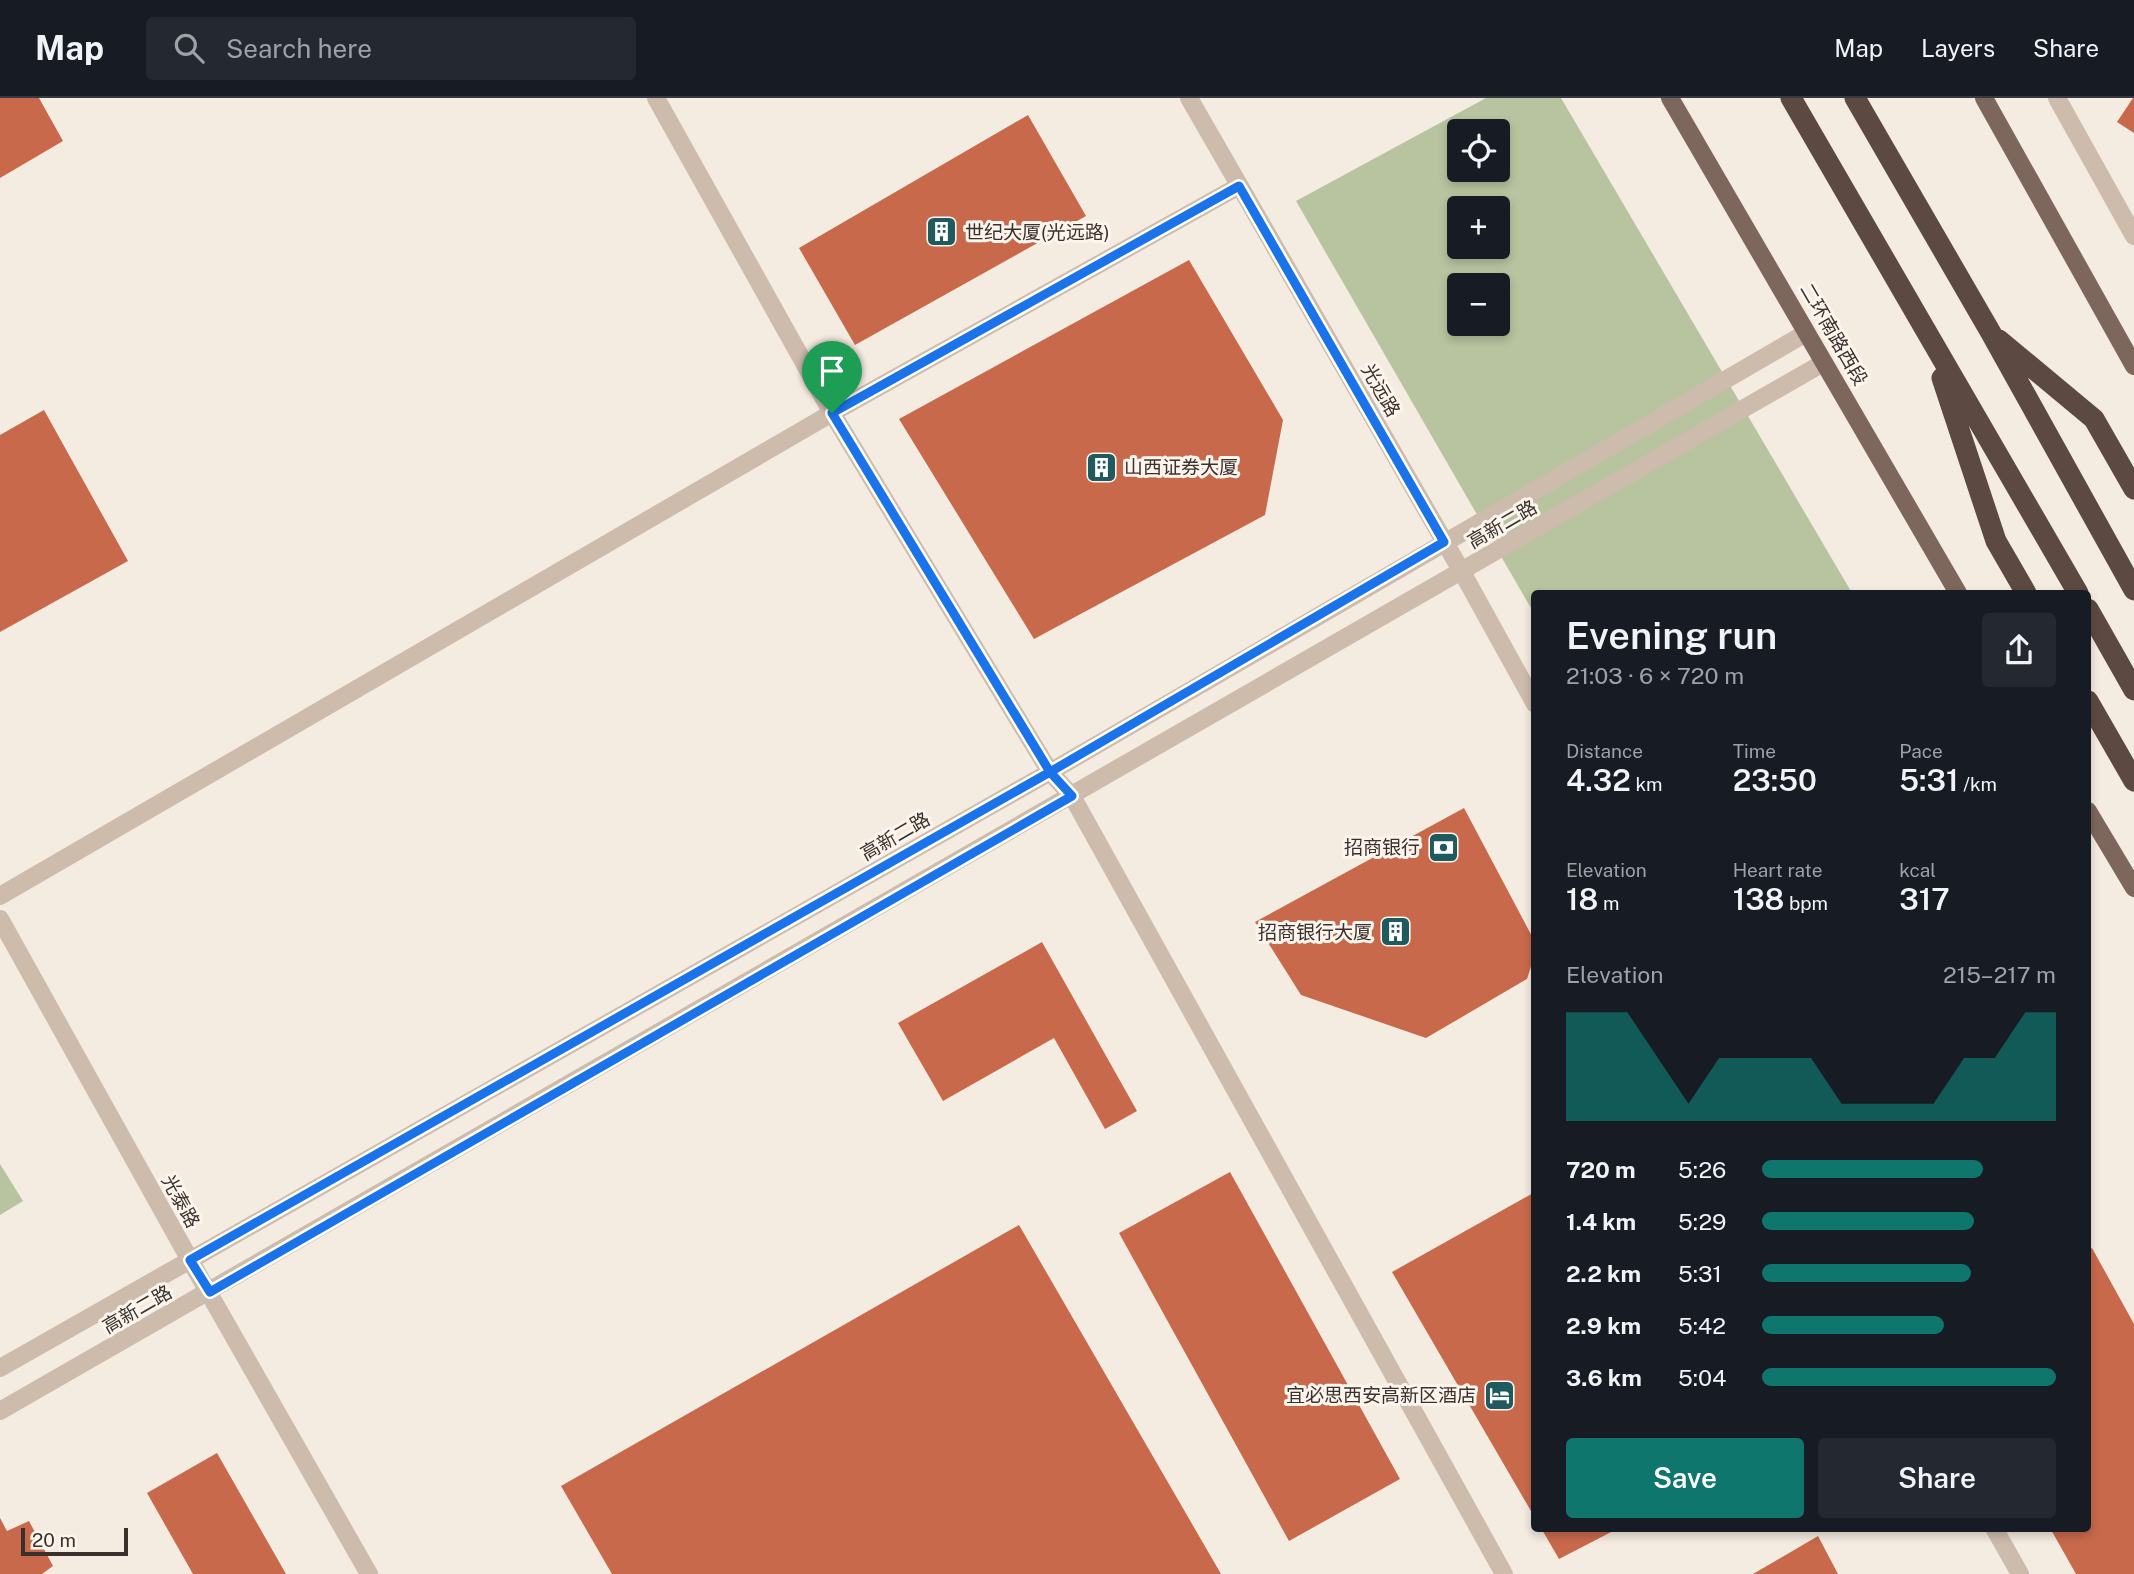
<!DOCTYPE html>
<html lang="en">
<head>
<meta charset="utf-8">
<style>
  body { margin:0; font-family:"Public Sans","Noto Sans SC",sans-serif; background:#242831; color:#f1f3f6; height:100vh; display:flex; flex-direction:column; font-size:26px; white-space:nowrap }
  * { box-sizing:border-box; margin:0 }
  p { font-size:23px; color:#9ea1a6 }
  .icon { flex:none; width:38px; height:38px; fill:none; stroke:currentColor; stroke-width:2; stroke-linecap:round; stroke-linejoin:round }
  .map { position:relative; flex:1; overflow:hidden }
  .sheet { position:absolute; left:1531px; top:492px; width:560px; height:942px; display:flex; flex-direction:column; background:#171b24; border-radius:7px; box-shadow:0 4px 10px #0003 }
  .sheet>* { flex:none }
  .buttons { position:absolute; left:1447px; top:21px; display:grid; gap:14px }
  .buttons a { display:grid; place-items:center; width:63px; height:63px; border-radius:7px; background:#171b24; box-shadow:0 4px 10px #0003; font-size:35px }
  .scale { position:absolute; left:21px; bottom:18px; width:107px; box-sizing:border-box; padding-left:7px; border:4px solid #3b302b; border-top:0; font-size:19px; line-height:24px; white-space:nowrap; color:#3b302b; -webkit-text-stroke:5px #fbf5ee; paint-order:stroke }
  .pin { position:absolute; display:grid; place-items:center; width:60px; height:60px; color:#fff; margin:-72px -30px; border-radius:50% 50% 50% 0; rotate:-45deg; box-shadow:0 0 7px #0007 }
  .pin .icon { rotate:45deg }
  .round { display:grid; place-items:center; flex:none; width:74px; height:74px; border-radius:7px; background:#242831 }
  .overview { display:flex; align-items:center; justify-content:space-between; height:119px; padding:0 35px }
  h1 { font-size:38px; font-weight:600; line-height:52px }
  .stats { display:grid; grid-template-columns:repeat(3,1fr); gap:10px; height:119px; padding:7px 35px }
  .stats div { display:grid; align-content:center }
  .stats b { font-size:30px; font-weight:600 }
  .stats small { font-size:19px; font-weight:400 }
  .stats p { font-size:19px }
  .chart { height:196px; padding:14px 35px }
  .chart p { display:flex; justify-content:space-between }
  .chart svg { width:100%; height:126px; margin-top:7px; fill:#0f766e; opacity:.7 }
  .primary-button { display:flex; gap:14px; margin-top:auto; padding:14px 35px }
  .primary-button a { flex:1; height:80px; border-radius:7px; background:#0f766e; color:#fff; font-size:28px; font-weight:600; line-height:80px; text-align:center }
  .primary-button a+a { background:#242831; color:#f1f3f6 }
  ul { padding:0 35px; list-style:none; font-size:23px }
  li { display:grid; grid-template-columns:112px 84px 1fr; align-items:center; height:52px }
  li i { height:18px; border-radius:9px; background:#0f766e }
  header { display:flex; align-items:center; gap:42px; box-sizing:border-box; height:98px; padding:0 35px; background:#171b24; border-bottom:2px solid #363941 }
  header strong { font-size:33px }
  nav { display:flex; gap:38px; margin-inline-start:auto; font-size:24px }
  .search { width:490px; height:63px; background:#242831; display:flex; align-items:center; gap:18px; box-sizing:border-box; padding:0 24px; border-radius:7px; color:#9ea1a6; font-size:26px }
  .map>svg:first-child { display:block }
  .green { fill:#b8c4a0; fill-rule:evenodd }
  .building { fill:#c8694b }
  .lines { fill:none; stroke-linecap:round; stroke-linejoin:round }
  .minor { stroke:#cdbbac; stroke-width:18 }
  .major { stroke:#7d675c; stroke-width:18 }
  .highway { stroke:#5c4a42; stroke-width:21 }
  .highway-bridge { stroke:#5c4a42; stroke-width:21 }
  .route-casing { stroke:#fff; stroke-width:14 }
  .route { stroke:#1a73e8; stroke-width:9 }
  .labels { text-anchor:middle; stroke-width:6; stroke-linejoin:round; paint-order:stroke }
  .poi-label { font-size:19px; fill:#3b302b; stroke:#fbf5ee; text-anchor:end }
  .street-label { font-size:19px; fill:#3b302b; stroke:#fbf5ee }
</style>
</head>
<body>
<header>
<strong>Map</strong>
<div class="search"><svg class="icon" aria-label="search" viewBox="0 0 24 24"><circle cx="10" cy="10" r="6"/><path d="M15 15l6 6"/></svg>Search here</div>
<nav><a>Map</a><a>Layers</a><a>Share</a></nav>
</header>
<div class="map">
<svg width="2134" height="1476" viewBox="0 0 2134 1476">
  <rect width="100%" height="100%" fill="#f4ebe1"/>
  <path class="green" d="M1486,0H1561L1852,495H1535V517L1296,103ZM1460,33H1498V72H1460ZM1460,110H1498V149H1460ZM1460,187H1498V226H1460Z
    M0,1066L23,1103L0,1117Z"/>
  <path class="building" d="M0,0H39L63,43L0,80Z
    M2133,0H2134V35L2117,24Z
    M1028,17L1086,118L855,247L799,150Z
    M1189,162L1283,322L1265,417L1034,541L899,321Z
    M44,312L128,463L0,534V337Z
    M1464,710L1535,844V856L1527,881L1426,940L1301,897L1255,824Z
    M1042,844L1137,1013L1105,1031L1054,940L943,1003L898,925Z
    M1230,1074L1400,1381L1289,1443L1119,1135Z
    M1535,1094V1420L1392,1174Z
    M1019,1127L1221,1476H612L561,1388Z
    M2092,1150L2134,1226V1476H2076L2050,1430H2088V1152Z
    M217,1355L286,1476H193L147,1395Z
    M0,1420L7,1433L29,1423L53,1468L42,1476H0Z
    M1541,1430H1619L1559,1461Z
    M1818,1438L1838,1476H1753Z"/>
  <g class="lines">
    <path class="minor" d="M656,0L832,315L1050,674L1072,698L1504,1476
      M1189,0L1462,474L1535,606
      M2057,0L2134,138
      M0,798L832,315L1239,88
      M0,821L190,1162L369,1476
      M0,1270L1050,674L1806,235
      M0,1313L1823,265
      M1994,1430L2020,1476"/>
    <path class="major" d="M1670,0L1958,495
      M1984,0L2134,268
      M2088,713L2134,790"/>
    <path class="highway" d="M1855,0L1991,235L2134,492
      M1999,242L2094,321L2134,391
      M2088,511L2134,592
      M2088,603L2134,683"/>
    <path class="highway-bridge" d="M1791,0L2078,495
      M1942,280L1996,443L2026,495"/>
  </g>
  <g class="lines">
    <defs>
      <path id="route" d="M832,315L1050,674L190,1162L210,1194L1072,698L1050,674L1444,444L1239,88L832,315"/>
    </defs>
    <use href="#route" class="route-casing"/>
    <use href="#route" class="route"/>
  </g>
  <defs>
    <symbol id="building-square" viewBox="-11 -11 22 22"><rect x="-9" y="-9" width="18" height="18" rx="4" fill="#1f5a5e" stroke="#fbf5ee"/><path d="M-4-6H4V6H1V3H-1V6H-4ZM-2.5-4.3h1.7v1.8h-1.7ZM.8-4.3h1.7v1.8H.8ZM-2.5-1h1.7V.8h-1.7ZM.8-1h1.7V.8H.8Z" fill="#fff"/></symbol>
    <symbol id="bank-square" viewBox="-11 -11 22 22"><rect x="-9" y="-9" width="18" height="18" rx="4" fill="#1f5a5e" stroke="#fbf5ee"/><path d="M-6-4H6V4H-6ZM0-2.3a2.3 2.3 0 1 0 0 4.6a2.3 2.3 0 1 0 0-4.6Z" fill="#fff"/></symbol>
    <symbol id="hotel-square" viewBox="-11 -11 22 22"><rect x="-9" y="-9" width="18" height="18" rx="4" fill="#1f5a5e" stroke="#fbf5ee"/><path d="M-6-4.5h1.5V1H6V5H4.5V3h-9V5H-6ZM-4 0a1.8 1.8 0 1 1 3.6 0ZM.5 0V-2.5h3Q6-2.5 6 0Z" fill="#fff"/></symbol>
  </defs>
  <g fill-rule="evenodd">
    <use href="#building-square" x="924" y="116" width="35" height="35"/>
    <use href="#building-square" x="1084" y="352" width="35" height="35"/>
    <use href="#bank-square" x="1426" y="732" width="35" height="35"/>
    <use href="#building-square" x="1378" y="816" width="35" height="35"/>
    <use href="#hotel-square" x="1482" y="1280" width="35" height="35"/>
  </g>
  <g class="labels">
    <g class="poi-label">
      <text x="965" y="141" text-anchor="start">世纪大厦(光远路)</text>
      <text x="1124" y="376" text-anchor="start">山西证券大厦</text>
      <text x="1420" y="756">招商银行</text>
      <text x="1372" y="841">招商银行大厦</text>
      <text x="1476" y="1304">宜必思西安高新区酒店</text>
    </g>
    <g class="street-label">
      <text transform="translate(1834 236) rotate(60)" y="7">二环南路西段</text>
      <text transform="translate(1381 292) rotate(60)" y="7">光远路</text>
      <text transform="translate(1502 426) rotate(-30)" y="7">高新二路</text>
      <text transform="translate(895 738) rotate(-30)" y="7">高新二路</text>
      <text transform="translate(181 1103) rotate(61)" y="7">光泰路</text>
      <text transform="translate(137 1211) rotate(-30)" y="7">高新二路</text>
    </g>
  </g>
</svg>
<div class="buttons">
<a><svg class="icon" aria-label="locate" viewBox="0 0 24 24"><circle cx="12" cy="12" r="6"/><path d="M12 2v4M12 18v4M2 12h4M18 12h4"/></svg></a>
<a>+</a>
<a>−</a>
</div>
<div class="scale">20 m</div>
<div class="pin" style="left:832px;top:315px;background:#1e9e55"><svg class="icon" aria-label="arrive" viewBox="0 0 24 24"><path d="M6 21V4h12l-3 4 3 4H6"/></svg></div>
<section class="sheet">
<div class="overview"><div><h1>Evening run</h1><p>21:03 · 6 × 720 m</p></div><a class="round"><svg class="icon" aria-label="share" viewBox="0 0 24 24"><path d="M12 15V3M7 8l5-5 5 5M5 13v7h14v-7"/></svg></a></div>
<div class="stats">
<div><p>Distance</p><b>4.32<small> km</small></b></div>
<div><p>Time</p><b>23:50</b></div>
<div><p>Pace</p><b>5:31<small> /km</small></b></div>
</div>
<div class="stats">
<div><p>Elevation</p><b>18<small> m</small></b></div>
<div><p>Heart rate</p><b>138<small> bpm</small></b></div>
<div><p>kcal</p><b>317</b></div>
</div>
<div class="chart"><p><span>Elevation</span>215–217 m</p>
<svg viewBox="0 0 160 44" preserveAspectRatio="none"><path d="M0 44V6L10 6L20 6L30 22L40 38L50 22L60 22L70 22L80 22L90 38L100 38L110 38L120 38L130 22L140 22L150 6L160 6V44z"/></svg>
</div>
<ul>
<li><b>720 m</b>5:26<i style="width:75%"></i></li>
<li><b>1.4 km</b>5:29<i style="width:72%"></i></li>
<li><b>2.2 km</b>5:31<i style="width:71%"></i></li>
<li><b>2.9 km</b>5:42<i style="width:62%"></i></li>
<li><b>3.6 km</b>5:04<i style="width:100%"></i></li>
</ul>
<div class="primary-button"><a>Save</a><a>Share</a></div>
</section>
</div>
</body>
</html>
